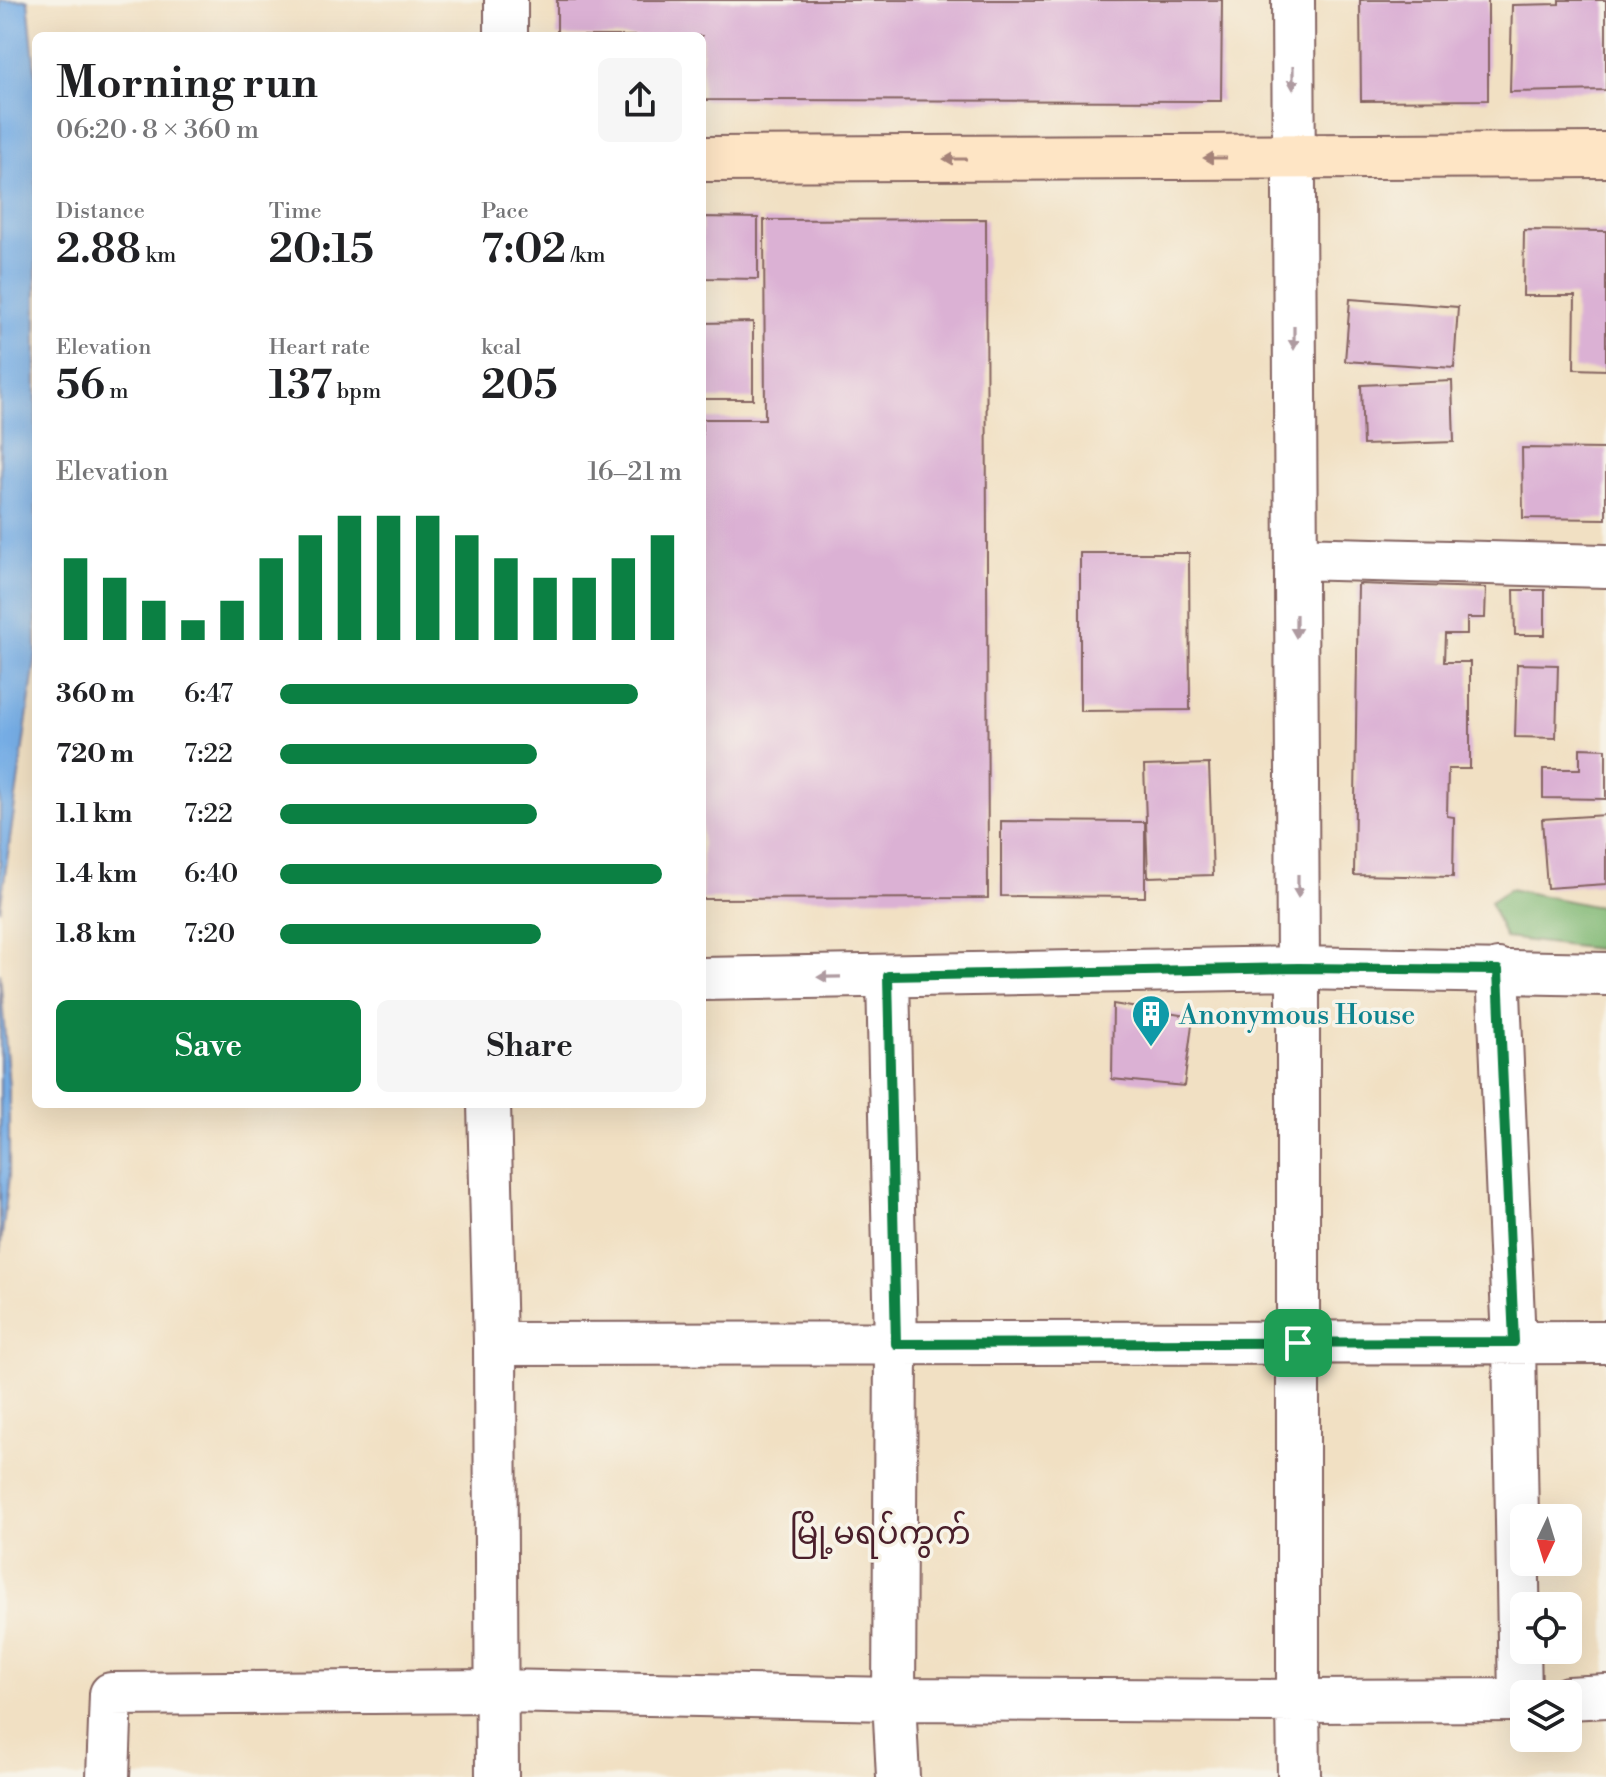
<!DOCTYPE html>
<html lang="en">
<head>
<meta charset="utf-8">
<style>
  body { margin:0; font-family:"Libre Bodoni","Noto Sans Myanmar",serif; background:#f6f6f6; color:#202124; height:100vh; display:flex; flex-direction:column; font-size:30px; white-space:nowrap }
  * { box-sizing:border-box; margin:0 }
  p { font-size:26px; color:#757577 }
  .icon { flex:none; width:44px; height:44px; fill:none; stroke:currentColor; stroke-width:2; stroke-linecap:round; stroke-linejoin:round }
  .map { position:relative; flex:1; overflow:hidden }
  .panel { position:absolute; left:32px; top:32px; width:674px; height:1076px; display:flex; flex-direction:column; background:#fff; border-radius:12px; box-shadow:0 8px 32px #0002 }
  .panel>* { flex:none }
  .needle { width:52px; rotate:184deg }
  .fabs { position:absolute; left:1510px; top:1504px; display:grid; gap:16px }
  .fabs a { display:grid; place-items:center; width:72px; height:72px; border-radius:12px; background:#fff; box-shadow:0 8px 32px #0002; font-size:40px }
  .pin { position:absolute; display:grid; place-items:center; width:68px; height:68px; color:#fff; margin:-34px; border-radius:16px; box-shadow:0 4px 12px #0006 }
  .round { display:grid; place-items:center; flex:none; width:84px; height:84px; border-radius:12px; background:#f6f6f6 }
  .summary { display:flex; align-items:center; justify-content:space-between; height:136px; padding:0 24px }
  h1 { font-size:44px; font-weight:600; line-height:60px }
  .figures { display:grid; grid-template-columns:repeat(3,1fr); gap:12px; height:136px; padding:8px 24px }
  .figures div { display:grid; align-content:center }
  .figures b { font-size:40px; font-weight:600 }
  .figures small { font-size:22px; font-weight:400 }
  .figures p { font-size:22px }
  .chart { height:224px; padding:16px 24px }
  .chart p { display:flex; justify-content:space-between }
  .chart svg { width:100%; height:144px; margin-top:8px; stroke:#0b8043; stroke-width:6 }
  .button { display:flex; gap:16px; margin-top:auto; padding:16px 24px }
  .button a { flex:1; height:92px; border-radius:12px; background:#0b8043; color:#fff; font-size:32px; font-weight:600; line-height:92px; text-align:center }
  .button a+a { background:#f6f6f6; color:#202124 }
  ul { padding:0 24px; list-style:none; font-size:26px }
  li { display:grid; grid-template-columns:128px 96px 1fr; align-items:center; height:60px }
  li i { height:20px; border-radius:10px; background:#0b8043 }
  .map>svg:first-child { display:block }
  .forest { fill:#83ba77; stroke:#666c51; stroke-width:2 }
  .water { fill:#76ade5; stroke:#606688; stroke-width:2 }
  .building { fill:#dbb1d4 }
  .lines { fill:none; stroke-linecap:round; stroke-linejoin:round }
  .street-casing { stroke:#846360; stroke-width:46 }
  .secondary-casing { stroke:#846360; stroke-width:48 }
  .street { stroke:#fff; stroke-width:42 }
  .secondary { stroke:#fee5c5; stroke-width:44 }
  .oneway { fill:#ae9aa0 }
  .oneway2 { fill:#a48278 }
  .route-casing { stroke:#fff; stroke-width:16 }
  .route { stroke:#0b8043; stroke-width:10 }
  .labels { text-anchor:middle; stroke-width:7; stroke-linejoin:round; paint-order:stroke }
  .culture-label { font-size:28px; fill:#0d838f; stroke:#f7f3e8; text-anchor:start }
  .quarter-label { font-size:32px; fill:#4a1f2b; stroke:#f7f3e8 }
</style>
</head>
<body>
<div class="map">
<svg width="1606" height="1777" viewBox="0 0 1606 1777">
  <rect width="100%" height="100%" fill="#f7f3e8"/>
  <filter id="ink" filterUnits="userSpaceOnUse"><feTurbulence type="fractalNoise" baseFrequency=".0125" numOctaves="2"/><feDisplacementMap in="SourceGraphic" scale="16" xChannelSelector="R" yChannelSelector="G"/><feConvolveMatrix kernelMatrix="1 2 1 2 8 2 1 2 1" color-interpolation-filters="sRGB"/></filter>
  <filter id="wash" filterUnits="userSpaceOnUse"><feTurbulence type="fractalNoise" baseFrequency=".006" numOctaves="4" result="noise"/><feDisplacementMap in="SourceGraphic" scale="32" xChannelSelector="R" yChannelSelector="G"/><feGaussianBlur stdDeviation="1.8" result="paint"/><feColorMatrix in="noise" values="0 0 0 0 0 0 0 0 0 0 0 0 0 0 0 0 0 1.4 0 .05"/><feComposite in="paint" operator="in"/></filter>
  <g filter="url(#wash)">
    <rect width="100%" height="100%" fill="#f1e0c3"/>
    <path class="forest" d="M1510,889L1593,906L1606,905V950L1505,938L1490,902Z"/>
    <path class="water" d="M0,0H28L36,81V655L0,910Z
      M0,973L9,1088V1176L0,1253Z"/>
    <g id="blocks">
      <path class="building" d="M557,0H1222L1221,101L702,100V36H557Z
        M1360,0H1488V100L1361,101Z
        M1559,0H1606V90L1510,92L1512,5L1559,4Z
        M702,217L758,218V279L702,278Z
        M986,219L988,898L702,899V419H765L764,220Z
        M1524,230L1606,231V370L1574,369L1575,296H1523Z
        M1350,299L1458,307L1454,368L1345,361Z
        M753,322V399H702V323Z
        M1452,381L1454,442L1363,445L1361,385Z
        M1522,448L1606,449V519L1523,518Z
        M1080,553H1189L1190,710L1080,711Z
        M1358,584L1486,588L1485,618H1467V634H1445L1444,662H1470V769H1448L1447,816L1454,817L1453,877L1354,875Z
        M1514,590H1545V635H1515Z
        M1517,664L1558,665L1556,738L1515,737Z
        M1580,748L1606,749V799L1543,798V769H1580Z
        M1209,764L1213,875L1148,877L1144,766Z
        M1606,815V884L1547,888L1542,819Z
        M1001,821L1145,822V897L1001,896Z
        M1113,1004L1193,1017L1184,1086L1112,1079Z"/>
    </g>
  </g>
  <g filter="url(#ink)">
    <use href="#blocks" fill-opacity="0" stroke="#846360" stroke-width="2"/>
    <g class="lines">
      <defs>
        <path id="street" d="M506,36V0
          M1296,558L1606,566
          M1498,970L1514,1342L1520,1700
          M888,976L896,1344L894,1699L898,1777
          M702,979L1298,968L1606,974
          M489,1104L495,1344L497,1777
          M495,1344L1606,1342
          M1568,1698L1606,1696
          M108,1777L111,1694L497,1691L894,1699L1298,1701V968L1293,0
          M1299,1777L1298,1701L1524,1700"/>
        <path id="secondary" d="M702,159L1606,155"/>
      </defs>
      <use href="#street" class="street-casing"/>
      <use href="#secondary" class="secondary-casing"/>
      <use href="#street" class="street"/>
      <use href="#secondary" class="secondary"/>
    </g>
    <defs><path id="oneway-solid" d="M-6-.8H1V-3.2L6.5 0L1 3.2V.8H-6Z" transform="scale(2)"/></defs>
    <g class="oneway">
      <use href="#oneway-solid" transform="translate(1293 78) rotate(90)"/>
      <use href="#oneway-solid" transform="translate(1294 338) rotate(90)"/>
      <use href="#oneway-solid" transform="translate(1296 626) rotate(90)"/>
      <use href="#oneway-solid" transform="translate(1298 886) rotate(90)"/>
      <use href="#oneway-solid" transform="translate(829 977) rotate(179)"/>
    </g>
    <g class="oneway2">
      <use href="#oneway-solid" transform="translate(1215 158) rotate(180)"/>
      <use href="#oneway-solid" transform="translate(955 159) rotate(180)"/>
    </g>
  </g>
  <g class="lines" filter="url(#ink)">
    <defs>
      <path id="route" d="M1298,968L1498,970L1514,1342L896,1344L888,976Z"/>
    </defs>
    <use href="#route" class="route-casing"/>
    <use href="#route" class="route"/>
  </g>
  <defs>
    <symbol id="building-pin" viewBox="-11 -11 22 30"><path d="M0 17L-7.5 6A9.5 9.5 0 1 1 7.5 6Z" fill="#0f9aa8" stroke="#f7f3e8"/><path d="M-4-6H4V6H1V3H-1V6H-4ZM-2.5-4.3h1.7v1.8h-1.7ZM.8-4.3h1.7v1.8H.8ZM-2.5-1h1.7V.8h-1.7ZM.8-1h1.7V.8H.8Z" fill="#fff"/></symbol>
  </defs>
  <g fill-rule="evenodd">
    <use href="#building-pin" x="1129" y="992" width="44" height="60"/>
  </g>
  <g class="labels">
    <g class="culture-label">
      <text x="1179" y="1024">Anonymous House</text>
    </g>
    <g class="quarter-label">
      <text x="880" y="1544">မြို့မရပ်ကွက်</text>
    </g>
  </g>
</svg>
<div class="fabs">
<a><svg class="needle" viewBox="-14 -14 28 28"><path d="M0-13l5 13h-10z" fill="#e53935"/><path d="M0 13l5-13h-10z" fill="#757577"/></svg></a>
<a><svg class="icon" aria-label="locate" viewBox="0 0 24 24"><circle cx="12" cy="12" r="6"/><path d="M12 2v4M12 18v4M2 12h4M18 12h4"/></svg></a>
<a><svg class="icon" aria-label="layers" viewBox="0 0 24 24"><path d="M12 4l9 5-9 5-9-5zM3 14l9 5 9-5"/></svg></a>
</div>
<div class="pin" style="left:1298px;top:1343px;background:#1e9e55"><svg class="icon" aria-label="arrive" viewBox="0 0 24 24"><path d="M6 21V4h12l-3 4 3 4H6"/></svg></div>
<section class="panel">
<div class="summary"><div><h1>Morning run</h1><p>06:20 · 8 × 360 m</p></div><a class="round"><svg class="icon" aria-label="share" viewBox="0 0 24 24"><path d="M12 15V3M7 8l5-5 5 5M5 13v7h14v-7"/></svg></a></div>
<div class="figures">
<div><p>Distance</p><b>2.88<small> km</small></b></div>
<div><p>Time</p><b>20:15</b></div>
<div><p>Pace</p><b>7:02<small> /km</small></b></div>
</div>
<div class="figures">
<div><p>Elevation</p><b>56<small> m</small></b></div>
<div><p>Heart rate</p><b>137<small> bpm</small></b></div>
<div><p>kcal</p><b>205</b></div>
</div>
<div class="chart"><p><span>Elevation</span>16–21 m</p>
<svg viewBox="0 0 160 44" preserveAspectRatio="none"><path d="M5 44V19M15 44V25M25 44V32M35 44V38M45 44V32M55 44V19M65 44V12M75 44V6M85 44V6M95 44V6M105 44V12M115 44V19M125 44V25M135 44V25M145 44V19M155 44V12"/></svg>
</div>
<ul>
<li><b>360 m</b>6:47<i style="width:89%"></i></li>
<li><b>720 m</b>7:22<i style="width:64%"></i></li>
<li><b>1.1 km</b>7:22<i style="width:64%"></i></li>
<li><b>1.4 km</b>6:40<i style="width:95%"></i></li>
<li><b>1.8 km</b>7:20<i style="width:65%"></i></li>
</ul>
<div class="button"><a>Save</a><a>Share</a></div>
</section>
</div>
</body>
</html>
